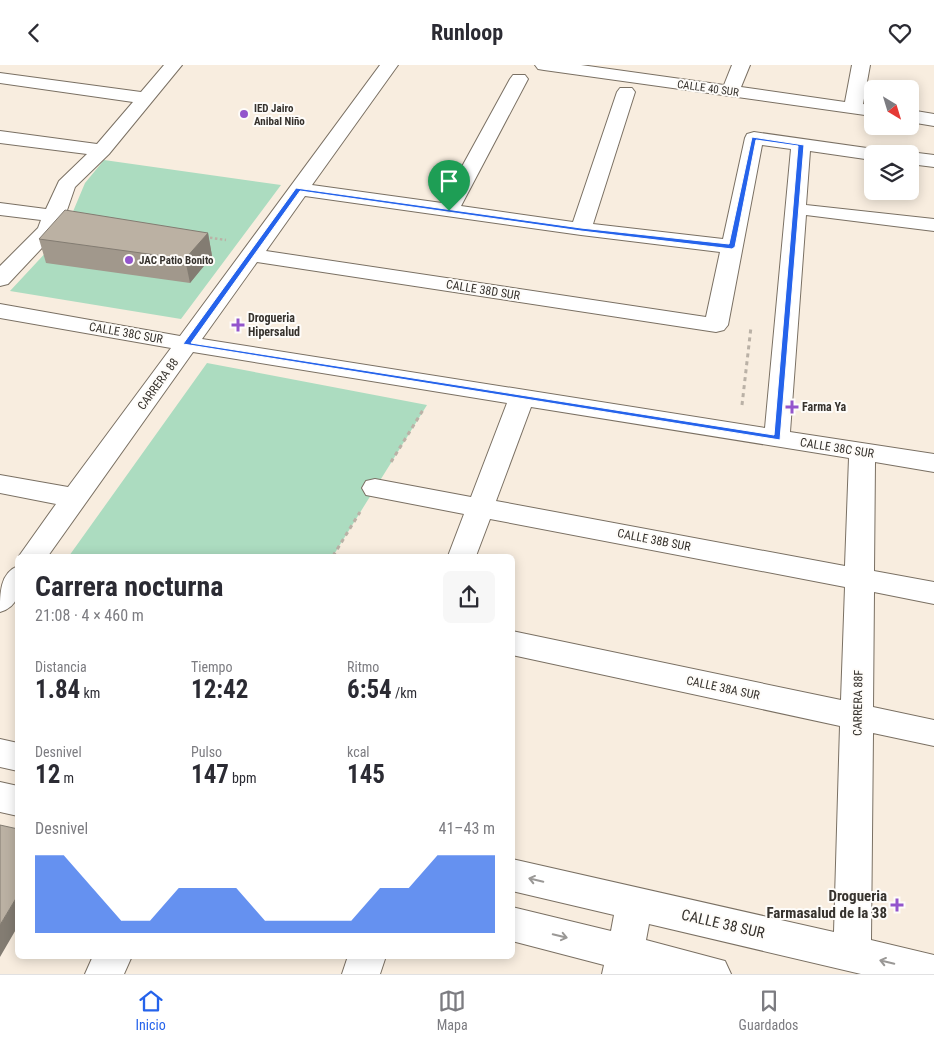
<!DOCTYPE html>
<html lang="es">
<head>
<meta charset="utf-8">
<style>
  body { margin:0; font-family:"Roboto Condensed",sans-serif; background:#f7f7f7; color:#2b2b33; height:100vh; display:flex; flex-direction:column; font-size:19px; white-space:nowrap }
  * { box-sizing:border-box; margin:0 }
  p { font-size:16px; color:#7c7c81 }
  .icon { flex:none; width:28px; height:28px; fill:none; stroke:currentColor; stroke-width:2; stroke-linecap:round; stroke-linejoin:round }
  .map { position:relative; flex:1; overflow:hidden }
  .side { position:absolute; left:15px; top:489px; width:500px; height:405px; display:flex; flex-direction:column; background:#fff; border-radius:8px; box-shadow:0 2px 12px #0003 }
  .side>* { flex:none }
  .needle { width:32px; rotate:142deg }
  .buttons { position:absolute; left:864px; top:15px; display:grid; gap:10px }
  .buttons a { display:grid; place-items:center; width:55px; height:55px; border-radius:8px; background:#fff; box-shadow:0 2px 12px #0003; font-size:25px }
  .pin { position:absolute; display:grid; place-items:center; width:42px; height:42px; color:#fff; margin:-51px -21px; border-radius:50% 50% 50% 0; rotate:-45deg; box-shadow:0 0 5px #0007 }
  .pin .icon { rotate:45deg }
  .round { display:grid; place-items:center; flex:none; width:52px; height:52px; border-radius:8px; background:#f7f7f7 }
  .overview { display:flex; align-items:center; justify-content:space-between; height:85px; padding:0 20px }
  h1 { font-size:28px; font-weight:700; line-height:38px }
  .metrics { display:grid; grid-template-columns:repeat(3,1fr); gap:8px; height:85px; padding:5px 20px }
  .metrics div { display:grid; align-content:center }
  .metrics b { font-size:25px; font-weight:700 }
  .metrics small { font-size:14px; font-weight:400 }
  .metrics p { font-size:14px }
  .chart { height:140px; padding:10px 20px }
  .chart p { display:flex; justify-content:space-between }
  .chart svg { width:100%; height:90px; margin-top:5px; fill:#2563eb; opacity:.7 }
  header { display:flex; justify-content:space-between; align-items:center; height:65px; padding:0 20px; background:#fff; font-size:22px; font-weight:700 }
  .dock { display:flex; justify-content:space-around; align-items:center; height:70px; border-top:1px solid #e1e1e2; background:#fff; font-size:14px; color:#7c7c81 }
  .dock a { display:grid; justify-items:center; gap:2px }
  .dock .on { color:#2563eb }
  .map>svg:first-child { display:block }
  .green { fill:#acdcc0 }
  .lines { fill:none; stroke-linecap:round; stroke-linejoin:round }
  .minor-casing { stroke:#7a7063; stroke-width:2 }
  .path-far1 { stroke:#bab1a6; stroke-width:2.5; stroke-dasharray:2.5 2.5; stroke-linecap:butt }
  .path { stroke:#bab1a6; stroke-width:3; stroke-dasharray:4 4; stroke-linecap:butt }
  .minor { fill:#fff; fill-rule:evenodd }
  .wall { fill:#a1988c }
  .shaded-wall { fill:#837c72 }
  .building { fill:#bbb1a3; stroke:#837c72 }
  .oneway { stroke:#9a9896 }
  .route { fill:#2563eb; stroke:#fff; fill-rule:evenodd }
  .poi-dot { fill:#9355cc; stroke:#fefcf9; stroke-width:2 }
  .labels { text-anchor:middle; stroke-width:4; stroke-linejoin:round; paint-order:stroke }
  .far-street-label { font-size:11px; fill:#36322d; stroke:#fefcf9 }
  .far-poi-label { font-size:11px; font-weight:bold; fill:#36322d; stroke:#fefcf9; text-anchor:start }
  .street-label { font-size:12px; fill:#36322d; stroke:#fefcf9 }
  .poi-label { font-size:12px; font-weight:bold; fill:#36322d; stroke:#fefcf9; text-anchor:start }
  .near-poi-label { font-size:15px; font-weight:bold; fill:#36322d; stroke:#fefcf9; text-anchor:end }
  .near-street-label { font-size:15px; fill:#36322d; stroke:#fefcf9 }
</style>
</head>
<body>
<header><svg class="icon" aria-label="back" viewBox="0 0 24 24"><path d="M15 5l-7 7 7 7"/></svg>Runloop<svg class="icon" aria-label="heart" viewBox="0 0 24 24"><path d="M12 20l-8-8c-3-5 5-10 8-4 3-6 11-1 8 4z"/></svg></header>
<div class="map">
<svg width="934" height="909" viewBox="0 0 934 909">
  <rect width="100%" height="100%" fill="#f8eddf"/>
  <path class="green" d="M104,95L281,120L181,254L10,226L64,168L85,118Z
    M207,298L427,340L333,491H69Z"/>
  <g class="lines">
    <defs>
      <path id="minor" d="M164,0H182L109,89L75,122L65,151L55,169L8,219L0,221V201L38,163L41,155L0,150V138L46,144L59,116L87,89L0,78V66L97,79L133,37L0,18V8L141,27Z
        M380,0H398L312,120L442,138L510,14L513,10H525L528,14L461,141L573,157L617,27L620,23H632L635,27L593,159L723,174L745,73L747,69L754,67L881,85L883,89H872V95L810,86L806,140L934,154V166L806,150L790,367L934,389V407L875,397L874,506L934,517V539L874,527L873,642L934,655V681L873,668L871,875L934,890V909H861L649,859L646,875L725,896L731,909H602L604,900L512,876V842L611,866L614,850L512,826V794L834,867L840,661L512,590V566L841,635L845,522L490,454L476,491H448L464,449L366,430L362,423L366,416L375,414L471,432L507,338L193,287L48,491H19L56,439L0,428V410L68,422L171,283L0,253V239L180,271ZM762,80L791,84L765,363L202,274L257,197L716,267L724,265L728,260ZM305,131L581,170L720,187L706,252L266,186ZM531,342L849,393L845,501L496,436Z
        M535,0H581L724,20L732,0H750L741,22L845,37L852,0H870L863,39L872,41V51L544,5L538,4Z
        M910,45L934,49V61L910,57Z
        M910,87L934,90V102L910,99V89H904Z
        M18,501C18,522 23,540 0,547C0,528 0,508 18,501Z
        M0,674L18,678V706L0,702Z
        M0,717L18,721V751L0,747Z
        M93,891H132L124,909H85Z
        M348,891H386L380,909H342Z"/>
    </defs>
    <use href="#minor" class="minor-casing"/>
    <path class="path-far1" d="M205,172L226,175"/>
    <path class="path" d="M742,340L751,262
      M391,397L423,345
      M333,491L360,447"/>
    <use href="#minor" class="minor"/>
  </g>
  <path class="wall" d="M208,168L212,191L190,218L46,198L39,174Z"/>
  <path class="shaded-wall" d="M208,168L212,191L190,218L185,194Z
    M18,830V861L0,892V860Z"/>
  <path class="building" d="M65,145L208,168L185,194L39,174Z
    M0,760L18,764V830L0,860Z"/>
  <defs><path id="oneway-shaft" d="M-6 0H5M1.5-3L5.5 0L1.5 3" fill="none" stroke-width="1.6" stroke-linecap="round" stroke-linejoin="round" transform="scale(1.25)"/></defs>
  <g class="oneway">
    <use href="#oneway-shaft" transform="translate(536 815) rotate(-167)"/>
    <use href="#oneway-shaft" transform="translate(560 871) rotate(14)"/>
    <use href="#oneway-shaft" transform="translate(887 897) rotate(-167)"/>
  </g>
  <path class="route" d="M752,72L804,80L780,375L183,279L296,123L581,163L729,179ZM756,75L798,81L774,370L191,278L300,126L581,166L732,184L735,182Z"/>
  <g class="poi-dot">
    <circle cx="244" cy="49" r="5"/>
    <circle cx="129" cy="195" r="5"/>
    <path d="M235.5 252.5h5v5h5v5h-5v5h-5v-5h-5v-5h5z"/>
    <path d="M789.5 334.5h5v5h5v5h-5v5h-5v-5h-5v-5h5z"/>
    <path d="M894.5 832.5h5v5h5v5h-5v5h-5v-5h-5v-5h5z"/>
  </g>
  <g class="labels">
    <g class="far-street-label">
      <text transform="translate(708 23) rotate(8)" y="4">CALLE 40 SUR</text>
    </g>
    <g class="far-poi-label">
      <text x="254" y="47">IED Jairo<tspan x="254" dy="13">Anibal Niño</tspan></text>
      <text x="139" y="199">JAC Patio Bonito</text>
    </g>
    <g class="street-label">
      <text transform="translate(483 225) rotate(9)" y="4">CALLE 38D SUR</text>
      <text transform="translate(126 268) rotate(10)" y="4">CALLE 38C SUR</text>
      <text transform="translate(158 319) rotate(-54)" y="4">CARRERA 88</text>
      <text transform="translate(837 383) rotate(9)" y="4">CALLE 38C SUR</text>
      <text transform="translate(654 475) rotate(11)" y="4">CALLE 38B SUR</text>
      <text transform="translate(723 623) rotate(12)" y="4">CALLE 38A SUR</text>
      <text transform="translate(858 638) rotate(-89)" y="4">CARRERA 88F</text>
    </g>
    <g class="poi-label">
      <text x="248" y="257">Drogueria<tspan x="248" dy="14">Hipersalud</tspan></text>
      <text x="802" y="346">Farma Ya</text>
    </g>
    <g class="near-poi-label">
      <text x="887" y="836">Drogueria<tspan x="887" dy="17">Farmasalud de la 38</tspan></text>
    </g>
    <g class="near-street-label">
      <text transform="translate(723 859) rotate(13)" y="5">CALLE 38 SUR</text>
    </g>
  </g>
</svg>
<div class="buttons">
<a><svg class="needle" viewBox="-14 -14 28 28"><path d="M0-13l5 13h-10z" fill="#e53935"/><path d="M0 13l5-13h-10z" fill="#7c7c81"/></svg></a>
<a><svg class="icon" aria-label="layers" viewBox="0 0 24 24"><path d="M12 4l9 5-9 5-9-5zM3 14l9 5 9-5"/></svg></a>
</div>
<div class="pin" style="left:449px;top:146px;background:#1e9e55"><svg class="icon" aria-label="arrive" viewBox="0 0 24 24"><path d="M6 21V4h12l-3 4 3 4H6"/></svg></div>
<section class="side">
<div class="overview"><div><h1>Carrera nocturna</h1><p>21:08 · 4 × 460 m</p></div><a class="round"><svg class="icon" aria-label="share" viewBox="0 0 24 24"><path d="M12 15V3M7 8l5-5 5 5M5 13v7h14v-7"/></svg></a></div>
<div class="metrics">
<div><p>Distancia</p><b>1.84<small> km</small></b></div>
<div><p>Tiempo</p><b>12:42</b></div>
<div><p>Ritmo</p><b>6:54<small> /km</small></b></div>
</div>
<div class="metrics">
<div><p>Desnivel</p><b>12<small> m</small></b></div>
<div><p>Pulso</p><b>147<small> bpm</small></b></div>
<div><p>kcal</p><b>145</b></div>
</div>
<div class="chart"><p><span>Desnivel</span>41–43 m</p>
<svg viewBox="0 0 160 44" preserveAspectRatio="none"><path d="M0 44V6L10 6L20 22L30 38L40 38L50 22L60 22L70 22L80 38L90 38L100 38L110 38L120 22L130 22L140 6L150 6L160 6V44z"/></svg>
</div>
</section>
</div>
<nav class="dock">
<a class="on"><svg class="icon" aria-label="home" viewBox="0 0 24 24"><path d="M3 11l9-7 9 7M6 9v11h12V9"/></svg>Inicio</a>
<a><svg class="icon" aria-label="map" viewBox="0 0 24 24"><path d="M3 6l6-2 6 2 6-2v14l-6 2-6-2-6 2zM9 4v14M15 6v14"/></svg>Mapa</a>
<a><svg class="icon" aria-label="saved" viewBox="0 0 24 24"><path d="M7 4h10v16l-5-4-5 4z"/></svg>Guardados</a>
</nav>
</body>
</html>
